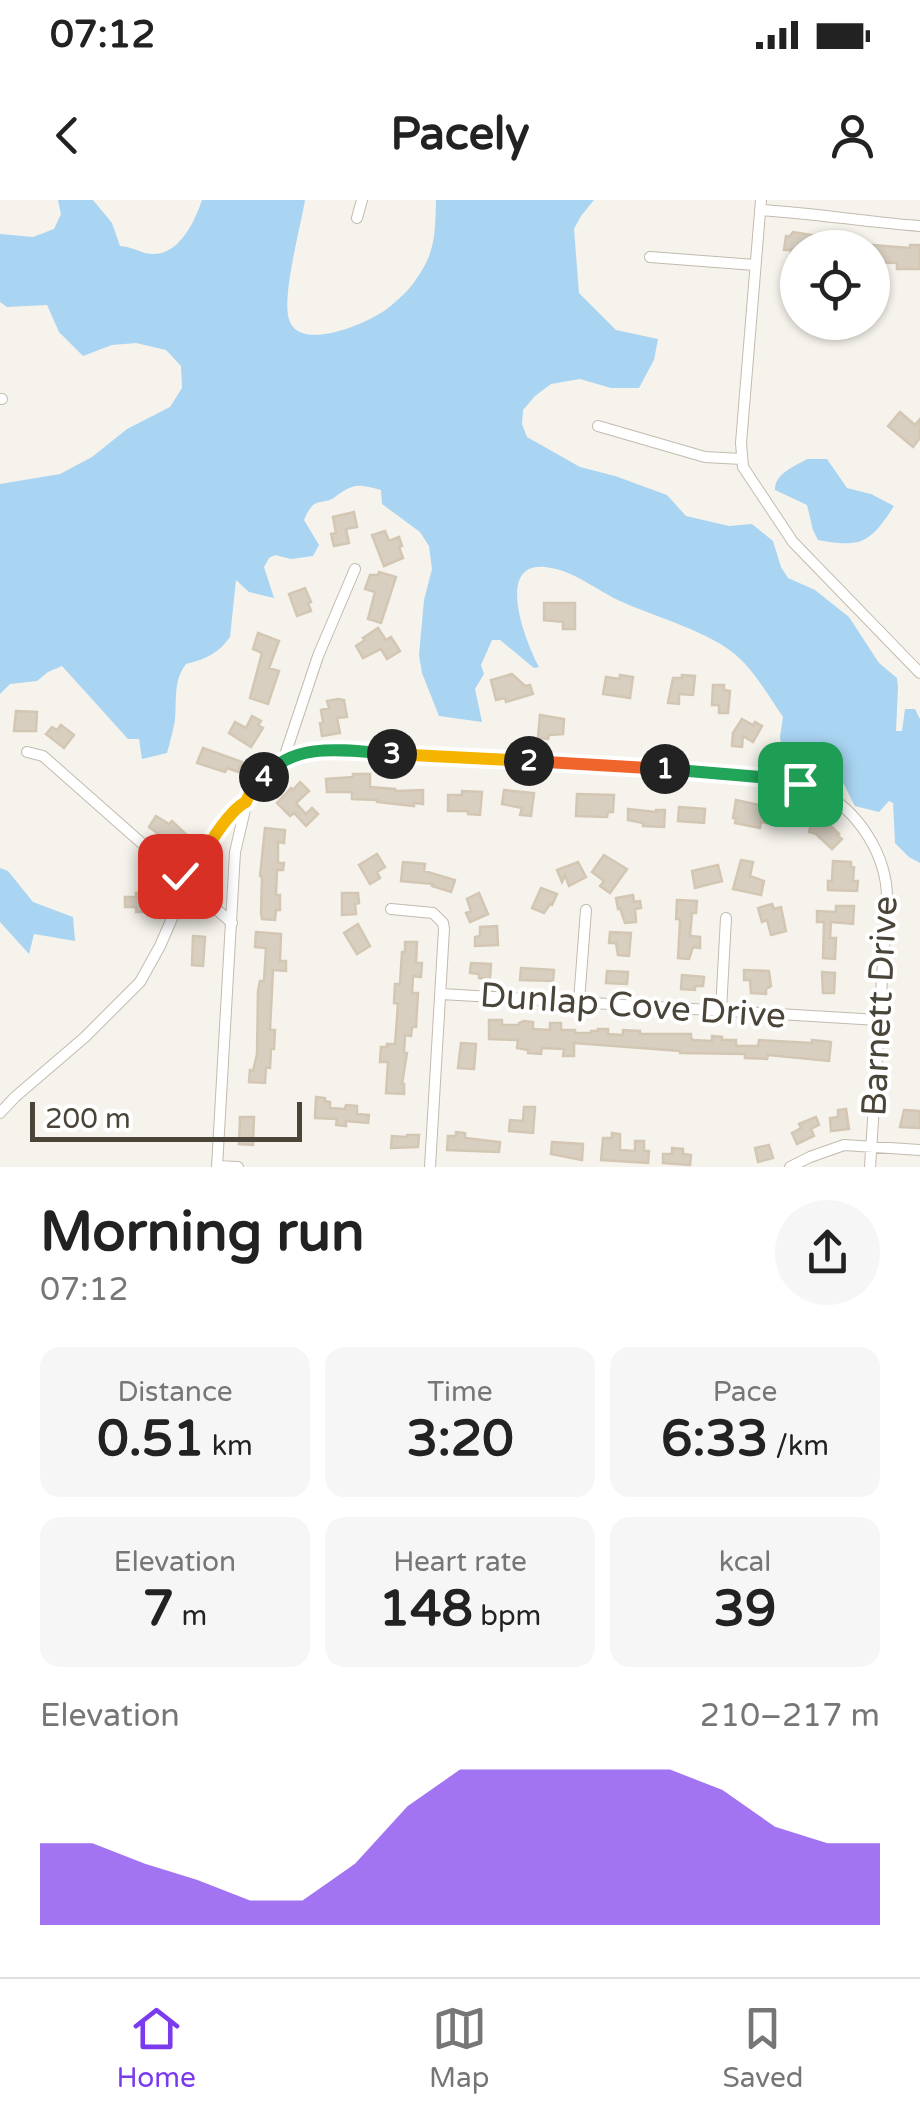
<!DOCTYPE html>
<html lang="en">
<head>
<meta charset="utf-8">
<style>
  body { margin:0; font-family:"Varela Round",sans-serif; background:#f6f6f6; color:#222; height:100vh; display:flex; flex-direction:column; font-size:38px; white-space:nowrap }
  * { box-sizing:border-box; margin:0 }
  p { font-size:32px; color:#767676 }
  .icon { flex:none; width:55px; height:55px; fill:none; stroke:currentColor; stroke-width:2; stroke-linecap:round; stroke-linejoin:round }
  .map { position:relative; height:967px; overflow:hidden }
  .details { display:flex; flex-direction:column; background:#fff; flex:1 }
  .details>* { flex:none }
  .controls { position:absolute; left:780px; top:30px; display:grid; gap:20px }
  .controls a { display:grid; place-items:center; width:110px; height:110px; border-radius:50%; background:#fff; box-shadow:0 2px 8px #0004; font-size:50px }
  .scale { position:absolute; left:30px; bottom:25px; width:272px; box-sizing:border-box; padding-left:10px; border:5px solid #4b4439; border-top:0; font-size:28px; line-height:35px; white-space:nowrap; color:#4b4439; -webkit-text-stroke:8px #fff; paint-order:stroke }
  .pin { position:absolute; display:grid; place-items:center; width:85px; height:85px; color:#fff; margin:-42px; border-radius:20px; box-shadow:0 5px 15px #0006 }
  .km { position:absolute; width:50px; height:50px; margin:-25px; border-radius:50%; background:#222; color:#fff; font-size:28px; line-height:50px; text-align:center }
  .round { display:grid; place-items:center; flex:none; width:105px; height:105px; border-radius:52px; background:#f6f6f6 }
  .summary { display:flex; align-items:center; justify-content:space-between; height:170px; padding:0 40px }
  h1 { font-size:55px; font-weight:700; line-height:75px }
  .figures { display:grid; grid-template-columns:repeat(3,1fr); gap:15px; height:170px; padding:10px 40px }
  .figures div { display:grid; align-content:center; border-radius:20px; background:#f6f6f6; text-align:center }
  .figures b { font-size:50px; font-weight:700 }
  .figures small { font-size:28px; font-weight:400 }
  .figures p { font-size:28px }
  .chart { height:280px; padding:20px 40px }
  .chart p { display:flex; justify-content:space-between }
  .chart svg { width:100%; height:180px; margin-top:10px; fill:#7c3aed; opacity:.7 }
  .status { display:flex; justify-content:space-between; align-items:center; height:70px; padding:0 50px; background:#fff; direction:ltr }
  .status svg { height:28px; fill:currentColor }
  header { display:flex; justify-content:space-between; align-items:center; height:130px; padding:0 40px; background:#fff; font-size:45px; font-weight:700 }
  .tabs { display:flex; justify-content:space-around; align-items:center; height:140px; border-top:2px solid #e0e0e0; background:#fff; font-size:28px; color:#767676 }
  .tabs a { display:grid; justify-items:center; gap:5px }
  .tabs .selected { color:#7c3aed }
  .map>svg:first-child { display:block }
  .water { fill:#a9d4f2 }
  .building { fill:#d8cfc1; stroke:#d3c7b4; stroke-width:2.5 }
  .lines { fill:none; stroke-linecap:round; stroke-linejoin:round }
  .street-casing { stroke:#c2bbae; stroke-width:12 }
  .street { stroke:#fff; stroke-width:10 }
  .split-1-casing { stroke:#fff; stroke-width:20 }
  .split-2-casing { stroke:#fff; stroke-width:20 }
  .split-3-casing { stroke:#fff; stroke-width:20 }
  .split-4-casing { stroke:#fff; stroke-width:20 }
  .split-5-casing { stroke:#fff; stroke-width:20 }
  .split-1 { stroke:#22a559; stroke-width:12 }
  .split-2 { stroke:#f0652b; stroke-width:12 }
  .split-3 { stroke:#f5b400; stroke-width:12 }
  .split-4 { stroke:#22a559; stroke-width:12 }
  .split-5 { stroke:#f5b400; stroke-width:12 }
  .labels { text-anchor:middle; stroke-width:8; stroke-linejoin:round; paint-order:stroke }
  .street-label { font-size:35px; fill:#4b4439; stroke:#fff }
</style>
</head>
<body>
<div class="status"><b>07:12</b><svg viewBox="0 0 49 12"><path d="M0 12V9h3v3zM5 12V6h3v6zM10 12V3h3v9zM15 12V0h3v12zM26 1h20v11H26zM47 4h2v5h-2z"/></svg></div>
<header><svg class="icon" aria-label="back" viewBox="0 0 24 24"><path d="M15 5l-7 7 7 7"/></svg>Pacely<svg class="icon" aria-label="person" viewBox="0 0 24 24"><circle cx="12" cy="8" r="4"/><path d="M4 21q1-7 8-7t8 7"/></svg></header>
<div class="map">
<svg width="920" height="967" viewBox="0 0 920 967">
  <rect width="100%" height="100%" fill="#f6f3ec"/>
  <path class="water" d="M58,0H93L112,23L120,46C130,47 136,50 145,53C176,61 194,24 202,0H305C301,26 280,101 290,122C303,152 371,122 388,108C397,101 409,90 415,81C436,52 435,33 436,0H594L581,16L574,29L579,93L616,130L658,139L654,160L639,188H611L580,179L551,184L535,196L523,210L522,224L527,237L580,267L615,276L667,295L686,316L729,326L752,324L773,341L781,367L788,378L815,390L849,417L879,463L897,478L898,487L896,531H902L905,509H915L920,519V663L909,657L895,643L893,603L889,601L879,612L855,606C845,588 836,561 814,557C798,554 798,557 782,549L780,537L783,517C769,497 756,473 737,456C712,433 659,418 627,404C601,394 579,373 551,368C492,356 525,441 539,467L534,468L500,440H492L481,465L484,474L475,489L482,522L439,516L422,473L419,455L424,400L432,369L429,346L420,332L382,304L381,290C358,284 354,283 335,297C320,307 315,294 304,320L319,345L313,356L291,359L275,355L269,358L264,367L274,398L249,392L236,380L230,437C219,453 204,460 186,464C173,481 177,499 175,520C173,531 170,542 167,553L142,559L139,539H128L62,466L48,472L37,481L10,484L0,494V284L60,274L92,257L127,229L170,207L182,188L181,166L166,150L136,143L112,145L83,156L59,132L47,105L7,107L0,102V34L33,37L54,29L61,14Z
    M807,259H827L847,288L871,294L894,306C870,343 862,348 818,340L813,330L807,305L775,290C775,273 794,267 807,259Z
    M0,668L8,671L33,702L73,717L75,741L34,734L29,754L0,722Z"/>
  <path class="building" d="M793,32L841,40L840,48H798L796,53L791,52V50H784L786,36L789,37Z
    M872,45L910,48V45H920V69H897V63L872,62Z
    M900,212L915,225L920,219V238L913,247L888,226Z
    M354,312L357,327L346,329L349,343L334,346L331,334L336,333L333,317Z
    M385,331L389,341L399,337L402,346L399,347L403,358L384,366L372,335Z
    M379,372L396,377L381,423L368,419L375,392L365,389L370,375H378Z
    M305,388L311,402L308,403L311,411L297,416L289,394Z
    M544,403H575V429H563V422L544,420Z
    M378,428L386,440L391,437L400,451L387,459L381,449L363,458L356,446L365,440L363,438Z
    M258,433L279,441L269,468L279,471L268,504L250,498L262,453L253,449Z
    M512,474L525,486L530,485L533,494L506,502L505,498L496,500L491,480Z
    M620,475L633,477L630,498L603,494L606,477L620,479Z
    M682,475L695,476L693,495L679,494V504L668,503L673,478H682Z
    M713,485H724V490L730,491L728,513H719V505H712Z
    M338,499L344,500L347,517L337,518L340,533L322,536L320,523L323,522L321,510L329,508L327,501Z
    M16,511L37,512L36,531H14Z
    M540,515L564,519L563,534L549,535L548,539L538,538Z
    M252,516L261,521L258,525L263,528L251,547L229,533L235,522L246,528Z
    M742,519L753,525L755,522L762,526L753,542L743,536L742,547L732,546L733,533Z
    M61,525L74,535L64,548L46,534L52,527L57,530Z
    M203,548L242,562L238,572L227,568L225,572L197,563Z
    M353,574H370V587L395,589V591L423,590V604L414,603V606L377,602V600L352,599V592H327L326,579L353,577Z
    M300,582L309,591L296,603L306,614L312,608L318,614L306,626L294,613L290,616L277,603L291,588L293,590Z
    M504,590L534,593L531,616L520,615L522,608L502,604Z
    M462,591L482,592L480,615L468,614V611H448V595H462Z
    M577,594L614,595L613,612H608L607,617L576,616Z
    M736,600L769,607L767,623L761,622L760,628L735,623L736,618H733Z
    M679,607L705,609L704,623L678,621Z
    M628,609L656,612V610H665L664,627L643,626V623L628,620Z
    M156,616L169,624L172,621L190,638L180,650L149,627Z
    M813,619L823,622L825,620L839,634L837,635L842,639L832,649L816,634L809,632Z
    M265,628L285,630L284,643L278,642V663H284L283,670H277L276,695H280V710H276L275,720L262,719L261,713L262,677L260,676Z
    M377,654L385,667L377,672L380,678L370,684L359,665Z
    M604,655L627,669L610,693L600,686L604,681L592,672Z
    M741,660L753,662L750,676L764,681L761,695L733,689Z
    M833,661L851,662V666L854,667L853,681H858L857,691L828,690V681H832Z
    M403,662L425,664L424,671L455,680L451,692L432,686L433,684L401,681Z
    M578,662L586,677L569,686L565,675L562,682L557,670Z
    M718,665L722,681L695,688L692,671Z
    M143,684H153L152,712H136V707H125V697H136V693L143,692Z
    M541,688L557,694L552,705L550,704L544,713L532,708Z
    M342,693H358L359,703L355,704L356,714L342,715Z
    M479,693L488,714L470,722L466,713L471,711L467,699Z
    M633,695L634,702L640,701L641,708L635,709L636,722L625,723L620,708L618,709L616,698Z
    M677,700L697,701L696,713H692L690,736L700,737V748L693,747L689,759L678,758L680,722L679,719H676Z
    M772,704L774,709L781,707L786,731L771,735L767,720L762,722L758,708Z
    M836,706H854L853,724L831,722L830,738H836L835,759L823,758L824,722H817V711L836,712Z
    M358,724L370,746L357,754L344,733Z
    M497,726L498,745L475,746V737L480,736V727Z
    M256,732L281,734L280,761H286V771L273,770L270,830H275L274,849H271L270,868L266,867L265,883L249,882L250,870L253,871L257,854L258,791L260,781H264L266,748L255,747Z
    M610,732L631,733L629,756L618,755L616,743H609Z
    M193,736L205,737L203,766L192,765Z
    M405,742H417L416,763H422L421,777L413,776L412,793H418L416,827H412L411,836L405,835L404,853H407L402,884H404V894L386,893L388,862H380L381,847H387V844H395L398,804L394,803L395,784H400L402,752H405Z
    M471,763L491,764L490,779L479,778V774L470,773Z
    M521,768L554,770L553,781L520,780Z
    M744,770L769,771L771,786L766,789V794L751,793L750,780H744Z
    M607,771L628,772L627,784L606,783Z
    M822,772L835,773L834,793H823Z
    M682,775L704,777L703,786H695V790L681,789Z
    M489,820H502V825H519V823L524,821L533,822V829L550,830V823H561V830H575V833H591V831H598V829H608V834L623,835V830L640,831V834H691V838L693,840L712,841V836L722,837V840H736V846H758L759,840L812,843V840L823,841L831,842L829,861L768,855L767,859L745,858V854L680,853V851L574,843V856H563L564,849L542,848L541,854L528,853V850L517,848L518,840L489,839Z
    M461,843L476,844L474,869L458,868Z
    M316,897L325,898V901L330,902V908L345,909L346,905L357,906V914L369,915L368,923L346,921V926L336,925L337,919L315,918Z
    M524,907H535L533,933L509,931L510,920L523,921Z
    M846,909L849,929L831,931L830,918L838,917V910Z
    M904,910L920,911V928L900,927Z
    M240,917H254L253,945L239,944Z
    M816,917L819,925L811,929L814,936L797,944L792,933L801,928L799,924Z
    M456,932L465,933V938L500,942L499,952L447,950L448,936H456Z
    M612,933L620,934V950L635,951V941H644V951H649L648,963L601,960L603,938H612Z
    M407,935H419L418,947L391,948L392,936L406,937Z
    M552,942L583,944L582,960L551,954Z
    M769,945L773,958L758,962L755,948Z
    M672,948L683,949V954L691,955L690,965L663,963V954H672Z"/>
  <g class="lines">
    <defs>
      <path id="street" d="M761,0L741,243L743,267L793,342L920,473
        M760,10C813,13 866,22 920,26
        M357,18L362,0
        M650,57L755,65
        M0,199H2
        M598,226L705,257L742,259
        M27,552L43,556L232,723
        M283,561L318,456L355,369
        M391,709L433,713L443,723L444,729L430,967
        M441,794L878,820
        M579,801L586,710
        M721,810L726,718
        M0,913L15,897L85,837L140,782L160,746L192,672L239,604L247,601C261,567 293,554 328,550C444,556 560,561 677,570C722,574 776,571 819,591C859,610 888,657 887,701L870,967
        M217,966L238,967
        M217,967L235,652L247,601
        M790,967L810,957L844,945L920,950"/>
    </defs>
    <use href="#street" class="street-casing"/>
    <use href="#street" class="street"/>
  </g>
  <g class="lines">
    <defs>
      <path id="split-1" d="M665,569L783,579L800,584"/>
      <path id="split-2" d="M529,561L665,569"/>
      <path id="split-3" d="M392,554L529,561"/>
      <path id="split-4" d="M264,577C295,540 349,551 392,554"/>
      <path id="split-5" d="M180,676L188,684C195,664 228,610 246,602L249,595L264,577"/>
    </defs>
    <use href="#split-1" class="split-1-casing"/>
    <use href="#split-2" class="split-2-casing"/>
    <use href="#split-3" class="split-3-casing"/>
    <use href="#split-4" class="split-4-casing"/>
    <use href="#split-5" class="split-5-casing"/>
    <use href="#split-1" class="split-1"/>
    <use href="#split-2" class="split-2"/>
    <use href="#split-3" class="split-3"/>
    <use href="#split-4" class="split-4"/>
    <use href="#split-5" class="split-5"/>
  </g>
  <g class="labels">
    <g class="street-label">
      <text transform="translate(633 805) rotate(4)" y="12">Dunlap Cove Drive</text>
      <text transform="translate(879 806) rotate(-87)" y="12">Barnett Drive</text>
    </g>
  </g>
</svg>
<div class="controls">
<a><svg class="icon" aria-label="locate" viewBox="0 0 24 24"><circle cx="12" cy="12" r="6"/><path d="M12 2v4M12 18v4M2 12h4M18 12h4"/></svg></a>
</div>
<div class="scale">200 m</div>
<div class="pin" style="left:800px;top:584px;background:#1e9e55"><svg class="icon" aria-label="arrive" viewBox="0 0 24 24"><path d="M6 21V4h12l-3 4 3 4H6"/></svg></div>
<div class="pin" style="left:180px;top:676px;background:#d93025"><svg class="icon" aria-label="check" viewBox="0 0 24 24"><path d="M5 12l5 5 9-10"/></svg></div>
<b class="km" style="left:665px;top:569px">1</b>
<b class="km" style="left:529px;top:561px">2</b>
<b class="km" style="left:392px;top:554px">3</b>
<b class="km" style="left:264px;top:577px">4</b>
</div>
<section class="details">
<div class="summary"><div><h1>Morning run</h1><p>07:12</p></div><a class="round"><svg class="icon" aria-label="share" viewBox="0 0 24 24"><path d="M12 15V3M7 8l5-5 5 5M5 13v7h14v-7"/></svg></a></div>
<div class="figures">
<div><p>Distance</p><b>0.51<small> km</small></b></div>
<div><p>Time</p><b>3:20</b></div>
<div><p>Pace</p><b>6:33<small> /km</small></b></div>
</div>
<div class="figures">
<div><p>Elevation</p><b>7<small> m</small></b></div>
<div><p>Heart rate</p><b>148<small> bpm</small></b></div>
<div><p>kcal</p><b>39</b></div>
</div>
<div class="chart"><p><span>Elevation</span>210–217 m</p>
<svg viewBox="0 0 160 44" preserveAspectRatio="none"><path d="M0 44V24L10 24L20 29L30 33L40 38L50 38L60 29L70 15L80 6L90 6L100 6L110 6L120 6L130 11L140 20L150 24L160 24V44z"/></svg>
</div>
</section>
<nav class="tabs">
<a class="selected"><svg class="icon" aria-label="home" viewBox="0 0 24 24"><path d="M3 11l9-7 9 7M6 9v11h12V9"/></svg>Home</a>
<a><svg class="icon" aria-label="map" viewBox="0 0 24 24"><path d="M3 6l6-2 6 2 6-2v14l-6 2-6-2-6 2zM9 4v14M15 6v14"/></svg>Map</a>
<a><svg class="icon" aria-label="saved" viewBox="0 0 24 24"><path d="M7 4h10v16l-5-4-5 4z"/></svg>Saved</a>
</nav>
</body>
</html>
